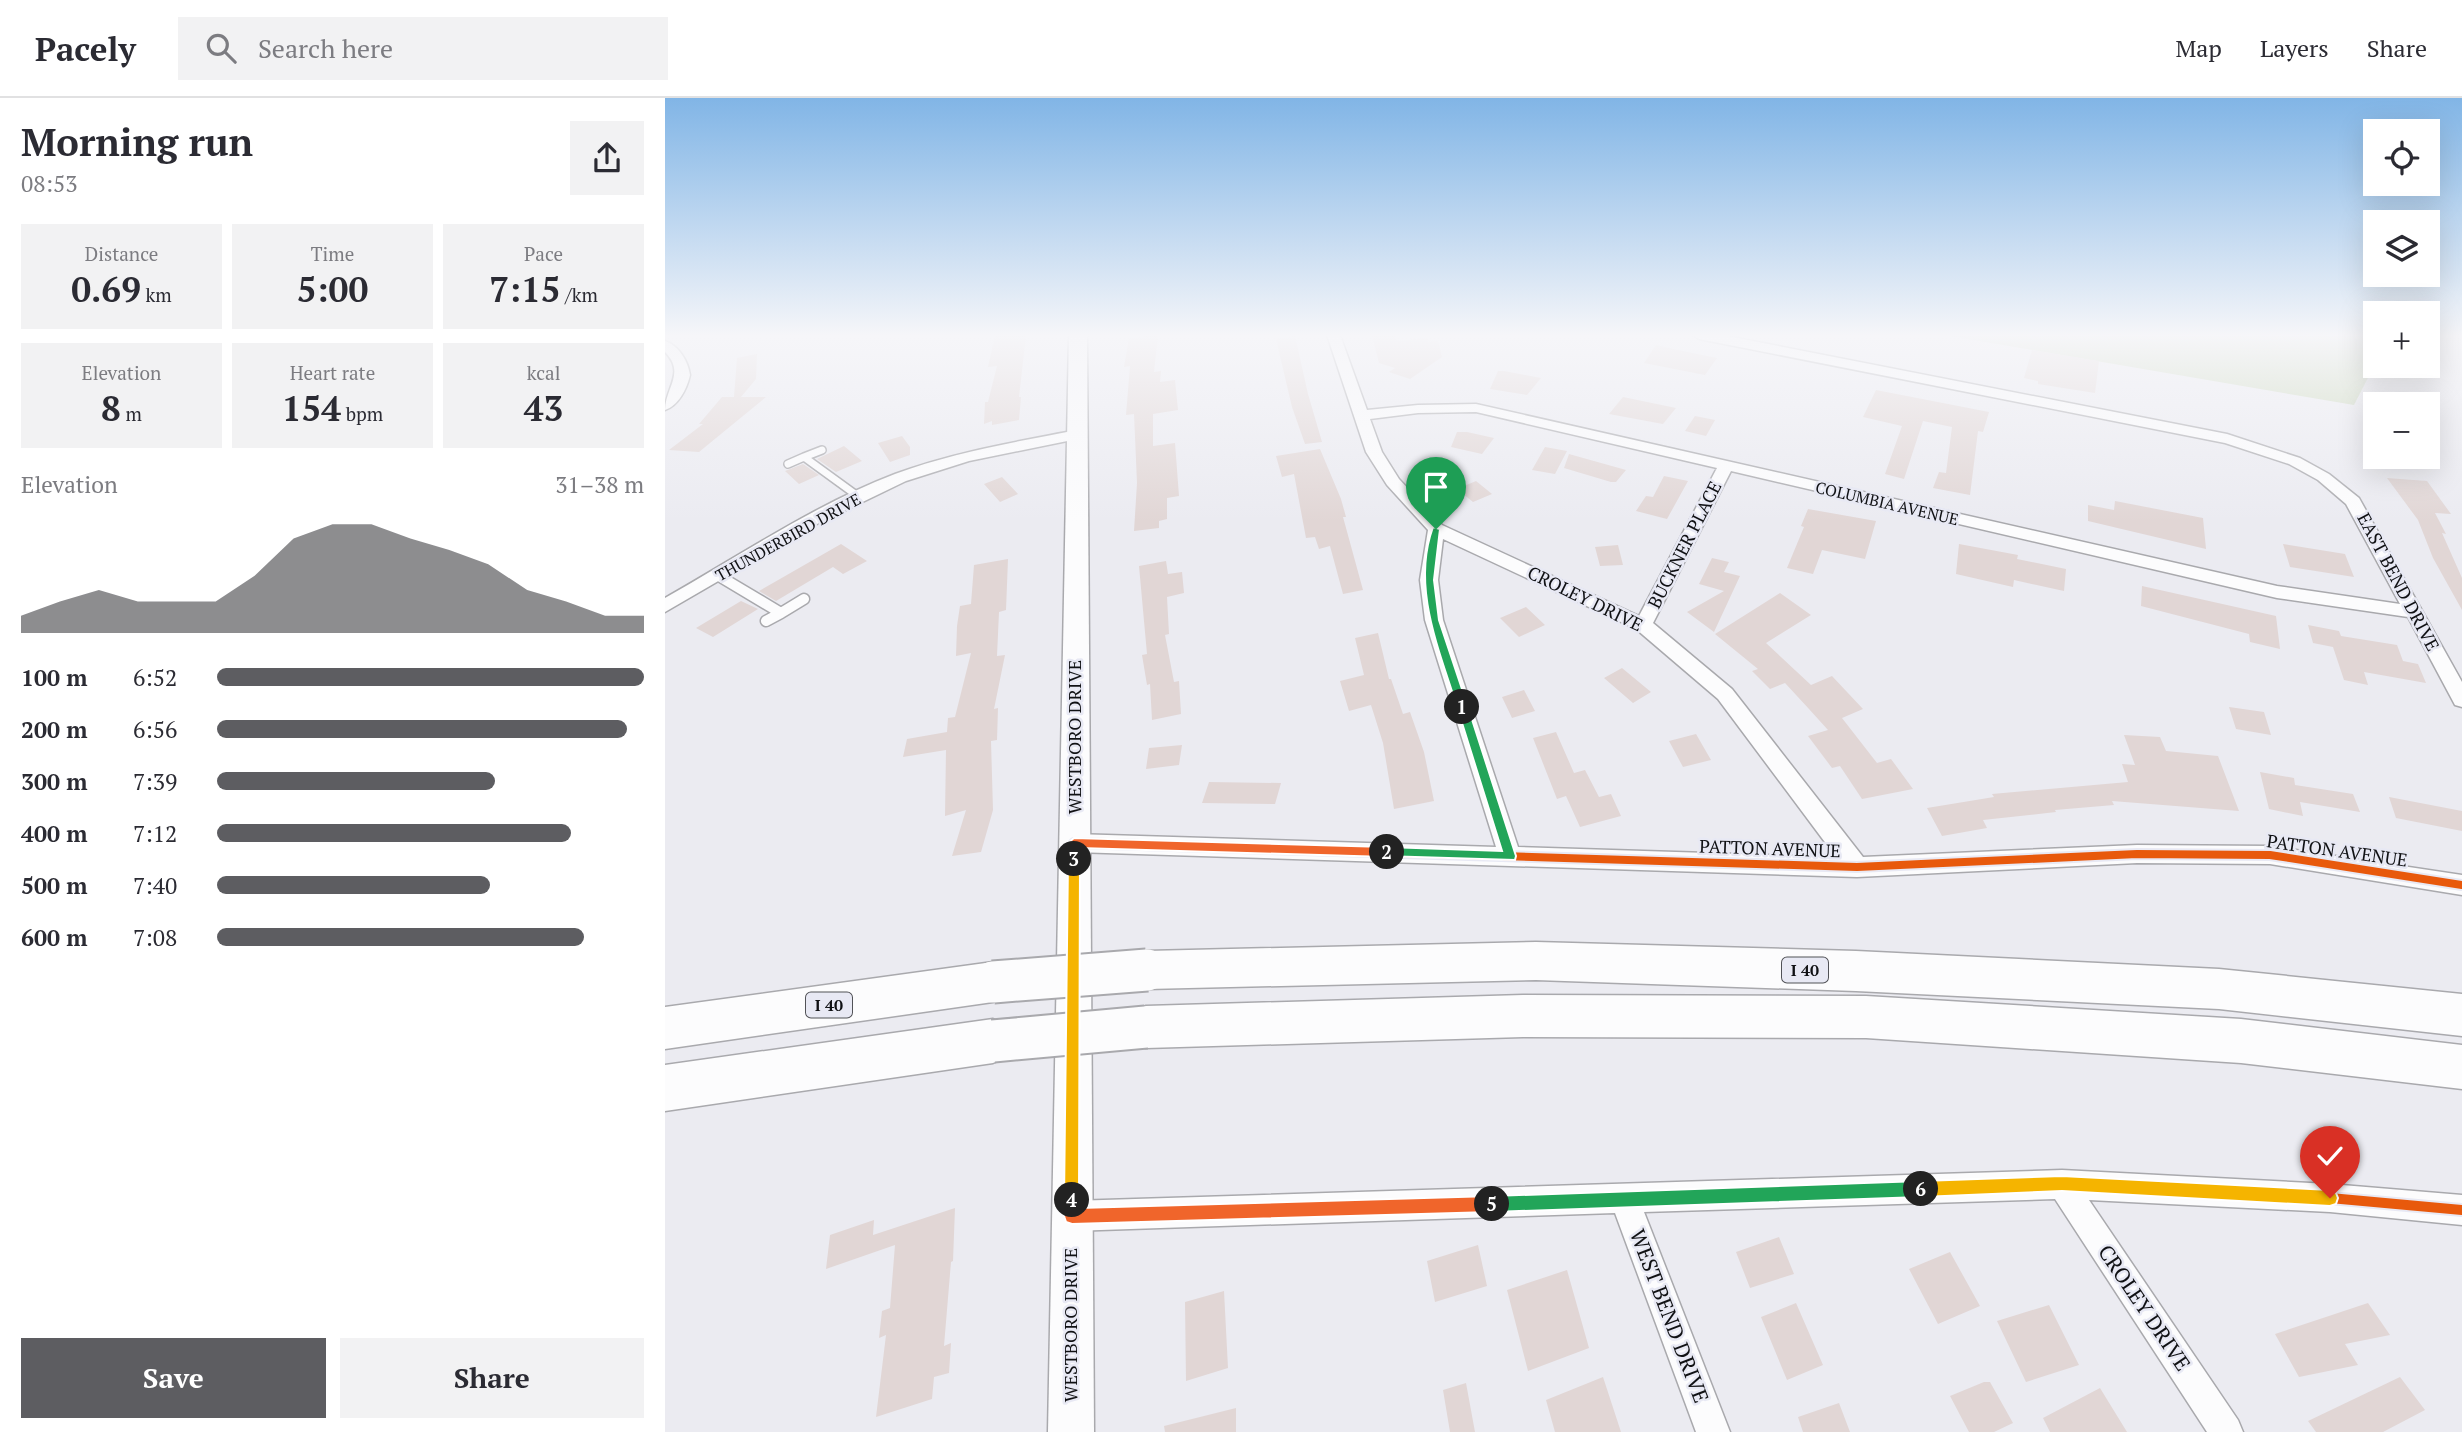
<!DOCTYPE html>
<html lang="en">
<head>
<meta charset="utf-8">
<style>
  body { margin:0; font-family:"PT Serif",serif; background:#f2f2f3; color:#2b2b33; height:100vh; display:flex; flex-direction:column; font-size:26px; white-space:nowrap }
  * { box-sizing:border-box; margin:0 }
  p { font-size:23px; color:#7c7c81 }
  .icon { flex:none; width:38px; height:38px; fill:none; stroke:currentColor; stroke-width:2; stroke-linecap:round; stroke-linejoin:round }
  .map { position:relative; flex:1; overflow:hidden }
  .sheet { display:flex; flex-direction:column; background:#fff; width:665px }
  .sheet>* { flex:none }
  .tools { position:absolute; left:1698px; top:21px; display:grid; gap:14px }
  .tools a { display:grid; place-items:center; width:77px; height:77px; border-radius:0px; background:#fff; box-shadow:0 7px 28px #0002; font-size:35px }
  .pin { position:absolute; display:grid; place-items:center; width:60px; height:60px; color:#fff; margin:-72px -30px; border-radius:50% 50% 50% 0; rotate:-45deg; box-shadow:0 0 7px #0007 }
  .pin .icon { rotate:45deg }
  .km { position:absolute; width:35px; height:35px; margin:-18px; border-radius:50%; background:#222; color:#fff; font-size:19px; line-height:35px; text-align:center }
  .round { display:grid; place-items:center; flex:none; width:74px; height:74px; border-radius:0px; background:#f2f2f3 }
  .head { display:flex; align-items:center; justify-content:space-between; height:119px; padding:0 21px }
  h1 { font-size:38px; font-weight:700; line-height:52px }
  .figures { display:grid; grid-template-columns:repeat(3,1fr); gap:10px; height:119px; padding:7px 21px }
  .figures div { display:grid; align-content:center; border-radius:0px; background:#f2f2f3; text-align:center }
  .figures b { font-size:35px; font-weight:700 }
  .figures small { font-size:19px; font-weight:400 }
  .figures p { font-size:19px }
  .chart { height:196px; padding:14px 21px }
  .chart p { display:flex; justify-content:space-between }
  .chart svg { width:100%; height:126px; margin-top:7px; fill:#5d5d61; opacity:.7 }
  .cta { display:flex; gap:14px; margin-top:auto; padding:14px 21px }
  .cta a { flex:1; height:80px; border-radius:0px; background:#5d5d61; color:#fff; font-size:28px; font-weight:700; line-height:80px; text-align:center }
  .cta a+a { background:#f2f2f3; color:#2b2b33 }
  ul { padding:0 21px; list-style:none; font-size:23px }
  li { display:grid; grid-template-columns:112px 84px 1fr; align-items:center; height:52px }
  li i { height:18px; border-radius:9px; background:#5d5d61 }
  header { display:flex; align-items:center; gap:42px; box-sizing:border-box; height:98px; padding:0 35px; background:#fff; border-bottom:2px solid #e1e1e2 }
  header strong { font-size:33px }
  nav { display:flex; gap:38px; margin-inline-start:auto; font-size:24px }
  .search { width:490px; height:63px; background:#f2f2f3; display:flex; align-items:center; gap:18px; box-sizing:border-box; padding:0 24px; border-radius:0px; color:#7c7c81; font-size:26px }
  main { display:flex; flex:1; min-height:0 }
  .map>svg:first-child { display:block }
  .green { fill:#cad7b9 }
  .building { fill:#e1d6d5 }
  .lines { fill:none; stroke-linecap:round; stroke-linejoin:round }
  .lane-far1-casing { stroke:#a9a9ad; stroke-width:10 }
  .lane-casing { stroke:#a9a9ad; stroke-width:13 }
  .street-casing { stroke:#a9a9ad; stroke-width:3 }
  .secondary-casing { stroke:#a9a9ad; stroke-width:3 }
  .highway-casing { stroke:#a9a9ad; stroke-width:3 }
  .lane-far1 { stroke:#fcfcfd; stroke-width:7 }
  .lane { stroke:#fcfcfd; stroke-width:10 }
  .street { fill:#fcfcfd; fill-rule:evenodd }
  .secondary { fill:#fcfcfd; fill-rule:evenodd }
  .highway { fill:#fcfcfd; fill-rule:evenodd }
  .highway-bridge-casing { stroke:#a9a9ad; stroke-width:45; stroke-linecap:butt }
  .highway-bridge { stroke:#fcfcfd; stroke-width:41 }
  .cycleway-far1-casing { stroke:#e8e9f4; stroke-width:12 }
  .cycleway-casing { stroke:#e8e9f4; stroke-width:14 }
  .cycleway-far1 { stroke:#e8590c; stroke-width:8 }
  .cycleway { stroke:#e8590c; stroke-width:10 }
  .split-1 { fill:#22a559; stroke:#fff; stroke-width:2 }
  .split-2 { fill:#22a559; stroke:#fff; stroke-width:2 }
  .split-3 { fill:#f0652b; stroke:#fff; stroke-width:2 }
  .split-4 { fill:#f5b400; stroke:#fff; stroke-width:2 }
  .split-5 { fill:#f0652b; stroke:#fff; stroke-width:2 }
  .split-6 { fill:#22a559; stroke:#fff; stroke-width:2 }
  .split-7 { fill:#f5b400; stroke:#fff; stroke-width:2 }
  .labels { text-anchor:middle; stroke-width:5; stroke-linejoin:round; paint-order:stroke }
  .far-street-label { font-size:16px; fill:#101114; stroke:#e8e9f4 }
  .shield { fill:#e8e9f4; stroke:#515257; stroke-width:2 }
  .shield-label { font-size:16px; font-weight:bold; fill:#101114 }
  .street-label { font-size:18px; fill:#101114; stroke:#e8e9f4 }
  .near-street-label { font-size:21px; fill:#101114; stroke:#e8e9f4 }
</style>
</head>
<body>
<header>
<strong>Pacely</strong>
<div class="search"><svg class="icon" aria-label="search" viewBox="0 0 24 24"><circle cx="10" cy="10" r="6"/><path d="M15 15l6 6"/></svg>Search here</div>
<nav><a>Map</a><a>Layers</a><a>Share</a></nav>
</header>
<main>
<section class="sheet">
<div class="head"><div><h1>Morning run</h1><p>08:53</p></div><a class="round"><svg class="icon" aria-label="share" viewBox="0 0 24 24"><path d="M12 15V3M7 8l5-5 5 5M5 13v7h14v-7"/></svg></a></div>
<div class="figures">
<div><p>Distance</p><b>0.69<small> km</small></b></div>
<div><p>Time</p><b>5:00</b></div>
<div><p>Pace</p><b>7:15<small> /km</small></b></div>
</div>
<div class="figures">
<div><p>Elevation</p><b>8<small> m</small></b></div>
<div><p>Heart rate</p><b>154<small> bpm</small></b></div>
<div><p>kcal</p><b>43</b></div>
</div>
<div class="chart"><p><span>Elevation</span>31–38 m</p>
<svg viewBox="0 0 160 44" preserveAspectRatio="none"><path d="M0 44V38L10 33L20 29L30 33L40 33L50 33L60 24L70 11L80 6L90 6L100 11L110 15L120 20L130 29L140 33L150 38L160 38V44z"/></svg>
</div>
<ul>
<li><b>100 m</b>6:52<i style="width:100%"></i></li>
<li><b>200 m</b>6:56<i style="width:96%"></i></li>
<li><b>300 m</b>7:39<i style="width:65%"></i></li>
<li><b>400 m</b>7:12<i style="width:83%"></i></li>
<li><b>500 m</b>7:40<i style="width:64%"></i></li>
<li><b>600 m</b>7:08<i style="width:86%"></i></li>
</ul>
<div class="cta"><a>Save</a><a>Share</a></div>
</section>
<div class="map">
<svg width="1797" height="1334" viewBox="0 0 1797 1334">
  <rect width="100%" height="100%" fill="#ebebf1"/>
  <path class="green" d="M1279,237H1710V266L1689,307Z"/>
  <path class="building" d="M330,237H361L354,299H356L354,322L327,327V323L319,326L320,304H323L332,268L323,269Z
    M493,237L489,274L496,273L495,284L510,282L513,312L488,316V348L510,345L514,398L502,400V421L494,423V430L469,433L472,385L469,316L461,317L465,268L459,269L464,240Z
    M707,237H730L732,243L763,240V244L773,243L777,259L745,281L724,274L730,270L714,265Z
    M630,238L643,296L657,344L640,346L627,309L611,241Z
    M991,247L1013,252L1052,260L1040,277L979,265Z
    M1367,252L1434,263L1430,295L1373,286V283L1359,280Z
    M92,256L91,281L76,299H101L34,354L4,352L38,326H34L57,299H69L72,260Z
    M833,273H839L876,280L862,297L825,291Z
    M1211,292L1324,314L1318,334L1313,333L1305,397L1268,390L1274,374L1281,375L1287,329L1258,323L1239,381L1220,376L1237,328L1198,319Z
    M958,299L1011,310L998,326L944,316Z
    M1030,318L1050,322L1041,338L1020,333Z
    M792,334H802L829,340L817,356L786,349Z
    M237,338L245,349V357L225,364L213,345Z
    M179,348L197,363L171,374L152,361Z
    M880,349L902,353L890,376L867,372Z
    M655,351L676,401L681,419H678L698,492L678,496L665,448L654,451L650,439L641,440L629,376L617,379L611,358Z
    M904,356L961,372L951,384H946L899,370Z
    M138,366L154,377L134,386L120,373Z
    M999,378L1023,383L1002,421L971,413L981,398L988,399Z
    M337,379L353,396L335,404L319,386Z
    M1722,380L1762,383L1786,416L1770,415L1781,436L1777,435L1797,480V512L1768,460L1753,422Z
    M811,383L827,396L808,404L792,391Z
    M1450,403L1538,420L1541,451L1423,423V407L1449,412Z
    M1143,411L1211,423L1200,461L1157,452L1148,476L1122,470L1139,429L1136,428Z
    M176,446L202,463L178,476L168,469L111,503L94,493Z
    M1294,446L1353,457L1352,461L1401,471L1399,493L1349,482L1348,489L1291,476Z
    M1618,446L1680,456L1689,479L1625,469Z
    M953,447L958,467L935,468L930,449Z
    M1047,460L1064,464L1059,474L1075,478L1049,534L1022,514L1059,493L1034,486Z
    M343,461L341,512L334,514L332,558L340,557L329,611L333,610L332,642L326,643L328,712L316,754L287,758L301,712L280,718L281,652L238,659L242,641L282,634L283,620L290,619L306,555L291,558L292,528L295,508L306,506L309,467Z
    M501,463L503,476L517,474L519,495L502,499L504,536L500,537L509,584L514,583L516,616L487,622L485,586L482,587L477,557L482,556L474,468Z
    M1477,488L1611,518L1615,551L1585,544L1584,536L1476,508Z
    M1115,495L1146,517L1101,545L1146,587L1167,578L1198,611L1177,620L1212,665L1226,661L1248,691L1197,701L1175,668L1167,670L1143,638L1163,632L1144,611L1120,585L1105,591L1087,573L1093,571L1050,536Z
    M76,503L93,511L48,539L31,530Z
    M861,509L880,527L854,539L835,520Z
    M1643,527L1674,533L1676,538L1732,547L1738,563L1753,566L1761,585L1699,574L1703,587L1679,582L1668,549L1648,545Z
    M713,535L724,581H726L738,616L745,614L759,654L769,703L729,711L718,645L706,607L684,613L675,583L699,577L690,540Z
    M957,570L986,594L968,605L939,580Z
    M859,592L870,613L847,620L837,599Z
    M1564,609L1599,614L1606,637L1571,631Z
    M891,634L909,675L920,672L934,699L946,696L956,718L915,729L901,698L892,701L868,640Z
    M1031,636L1046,662L1018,669L1004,643Z
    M1459,637L1495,639L1501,653L1553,658L1574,713L1447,703L1449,707L1390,712L1391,714L1318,722L1322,730L1277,738L1262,710L1329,699L1327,696L1463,684L1457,666L1470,667Z
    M517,647L514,667L481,671L484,650Z
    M1595,674L1629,680L1630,687L1688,696L1695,714L1635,704L1638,718L1604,711Z
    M544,684L616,685L610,706L537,705Z
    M1724,699L1797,713V733L1731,720Z
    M290,1110L288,1163L286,1164L279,1248L286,1245L284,1275L269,1279L267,1301L211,1319L221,1237L214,1240L217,1213L225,1210L230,1147L161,1171L165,1137L209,1122L208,1137Z
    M1114,1139L1129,1176L1085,1190L1071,1154Z
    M813,1147L822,1188L770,1204L762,1163Z
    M1285,1154L1315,1208L1273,1226L1244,1171Z
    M902,1172L924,1250L863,1273L842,1192Z
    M559,1193L563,1270L521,1283L520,1204Z
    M1131,1205L1158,1267L1122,1282L1096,1219Z
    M1703,1205L1725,1237L1680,1246L1693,1267L1634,1279L1610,1236Z
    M1384,1207L1414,1267L1361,1284L1332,1223Z
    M938,1279L956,1334H890L881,1302Z
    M1735,1279L1760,1312L1718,1334H1651L1643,1323Z
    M1319,1284H1325L1348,1325L1329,1334H1304L1285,1298Z
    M801,1285L810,1334H785L778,1292Z
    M1435,1290L1462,1334H1385L1378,1320Z
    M1174,1305L1185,1334H1138L1133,1319Z
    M571,1310V1334H500L499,1328Z"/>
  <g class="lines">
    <defs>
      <path id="lane-far1" d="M157,352L139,359L194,399
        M123,366L139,359"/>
      <path id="lane" d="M54,478L116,515L139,501
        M101,523L116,515"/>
      <path id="street" d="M662,237H675L702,312L753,307L811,306L1612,488L1735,506L1681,406L1653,382L1624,366L1560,345L1034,241L1028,237H1057L1562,336L1635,360L1664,376L1694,400L1797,584V609L1790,607L1743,519L1612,500L1066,373L988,525L1067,591L1198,759L1472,747L1605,748L1797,777V797L1605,766L1472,765L1192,779L409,754L401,751L398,745L401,739L409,736L831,749L760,522L755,482L763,432L722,387L701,354ZM811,314L1052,370L974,518L777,427L734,381L717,354L705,321L753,315ZM778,441L971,531L1053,601L1171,759L853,749L778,522L773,482Z
        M0,243C14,248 23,263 25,277C22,291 13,308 0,312C0,290 21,275 0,254Z
        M412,332L417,334L420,337L417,340L304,363L241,383L150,427L0,514V500C76,457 149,407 230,376C289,354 351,344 412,332Z
        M1397,1072L1665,1086L1797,1097V1127L1665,1114L1424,1102L1573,1322L1578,1334H1542L1390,1101L979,1114L1065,1334H1031L950,1115L406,1133L396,1128L391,1118L396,1108L406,1103Z"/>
      <path id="secondary" d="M404,237H422L429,1334H383Z"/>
      <path id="highway" d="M871,844L1191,853L1554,871L1797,896V938L1554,911L1191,893L871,882L482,891L467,886L460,872L467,858L482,853Z
        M328,864L343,870L350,884L343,898L328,904L0,951V909Z
        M858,897L1201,898L1576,921L1797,947V991L1576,965L1201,940L858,939L481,950L465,944L458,929L465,914L481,908Z
        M328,921L344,928L351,943L344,958L328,965L0,1013V967Z"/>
    </defs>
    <use href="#lane-far1" class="lane-far1-casing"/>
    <use href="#lane" class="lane-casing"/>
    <use href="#street" class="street-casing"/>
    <use href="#secondary" class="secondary-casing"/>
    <use href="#highway" class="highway-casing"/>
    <use href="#lane-far1" class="lane-far1"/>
    <use href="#lane" class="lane"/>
    <use href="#street" class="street"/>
    <use href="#secondary" class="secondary"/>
    <use href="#highway" class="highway"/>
    <defs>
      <path id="highway-bridge" d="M328,884L482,872
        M328,943L481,929"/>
    </defs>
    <use href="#highway-bridge" class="highway-bridge-casing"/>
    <use href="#highway-bridge" class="highway-bridge"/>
    <defs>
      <path id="cycleway-far1" d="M409,745L1192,769L1472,756L1605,757L1797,787"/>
      <path id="cycleway" d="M406,1118L1397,1086L1665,1100L1797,1112"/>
    </defs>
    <use href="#cycleway-far1" class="cycleway-far1-casing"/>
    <use href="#cycleway" class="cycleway-casing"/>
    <use href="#cycleway-far1" class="cycleway-far1"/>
    <use href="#cycleway" class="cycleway"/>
  </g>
  <linearGradient id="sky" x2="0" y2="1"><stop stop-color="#81b5e6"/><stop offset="0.56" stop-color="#f6f6f9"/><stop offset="1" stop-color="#f6f6f9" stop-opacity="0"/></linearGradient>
  <rect width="1797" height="424" fill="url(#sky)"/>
  <path class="split-1" d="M768,429L775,431L769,482L774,522L803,609L797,613L792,609C774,551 746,489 768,429Z"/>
  <path class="split-2" d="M797,605L803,609L851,758L850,762L717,758V751L722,749L837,753L792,609Z"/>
  <path class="split-3" d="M409,740L722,749L728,754L722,759L415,750V761L409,766L403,761V745Z"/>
  <path class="split-4" d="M409,756L415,761L414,1102L412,1107L407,1110L401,1107L399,1102L403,761Z"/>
  <path class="split-5" d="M407,1094L412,1096L414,1110L827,1098L832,1100L835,1106L832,1111L827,1114L407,1126L401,1124C397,1115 398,1105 401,1096Z"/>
  <path class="split-6" d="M1256,1083L1261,1085L1264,1091L1261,1096L1256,1099L827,1114L821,1111L819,1106L821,1100L827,1098Z"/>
  <path class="split-7" d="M1397,1078L1665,1092L1671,1095L1673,1100L1671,1106L1665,1108L1397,1093L1256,1099L1250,1096L1248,1091L1250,1085L1256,1083Z"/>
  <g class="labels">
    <g class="far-street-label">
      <text transform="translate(1222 405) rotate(13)" y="6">COLUMBIA AVENUE</text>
      <text transform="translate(123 439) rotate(-29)" y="6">THUNDERBIRD DRIVE</text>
    </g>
    <g class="shield">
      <rect x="1117" y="859.5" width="46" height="25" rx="5"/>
      <rect x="141" y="894.5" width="46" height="25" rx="5"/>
    </g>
    <g class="shield-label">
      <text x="1140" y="878">I 40</text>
      <text x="164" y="913">I 40</text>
    </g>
    <g class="street-label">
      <text transform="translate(1020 447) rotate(-63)" y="6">BUCKNER PLACE</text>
      <text transform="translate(1733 484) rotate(62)" y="6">EAST BEND DRIVE</text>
      <text transform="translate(920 501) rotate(26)" y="6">CROLEY DRIVE</text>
      <text transform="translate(410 639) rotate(-90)" y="6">WESTBORO DRIVE</text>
      <text transform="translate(1105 751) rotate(2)" y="6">PATTON AVENUE</text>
      <text transform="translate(1672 753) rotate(8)" y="6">PATTON AVENUE</text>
      <text transform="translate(406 1227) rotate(-90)" y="6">WESTBORO DRIVE</text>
    </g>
    <g class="near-street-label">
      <text transform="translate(1479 1210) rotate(56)" y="7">CROLEY DRIVE</text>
      <text transform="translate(1004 1218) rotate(69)" y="7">WEST BEND DRIVE</text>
    </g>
  </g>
</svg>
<div class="tools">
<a><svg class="icon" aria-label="locate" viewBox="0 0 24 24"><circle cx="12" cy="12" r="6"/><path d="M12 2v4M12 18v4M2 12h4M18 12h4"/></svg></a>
<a><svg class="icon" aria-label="layers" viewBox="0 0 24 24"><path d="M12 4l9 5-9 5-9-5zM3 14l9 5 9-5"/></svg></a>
<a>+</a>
<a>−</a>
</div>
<div class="pin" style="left:771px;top:431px;background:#1e9e55"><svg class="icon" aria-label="arrive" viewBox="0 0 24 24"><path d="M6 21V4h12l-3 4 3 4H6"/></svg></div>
<div class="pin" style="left:1665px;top:1100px;background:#d93025"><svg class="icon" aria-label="check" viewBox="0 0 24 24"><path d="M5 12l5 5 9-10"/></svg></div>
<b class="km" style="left:797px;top:609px">1</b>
<b class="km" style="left:722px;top:754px">2</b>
<b class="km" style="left:409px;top:761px">3</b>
<b class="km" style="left:407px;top:1102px">4</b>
<b class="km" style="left:827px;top:1106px">5</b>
<b class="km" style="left:1256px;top:1091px">6</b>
</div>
</main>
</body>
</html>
